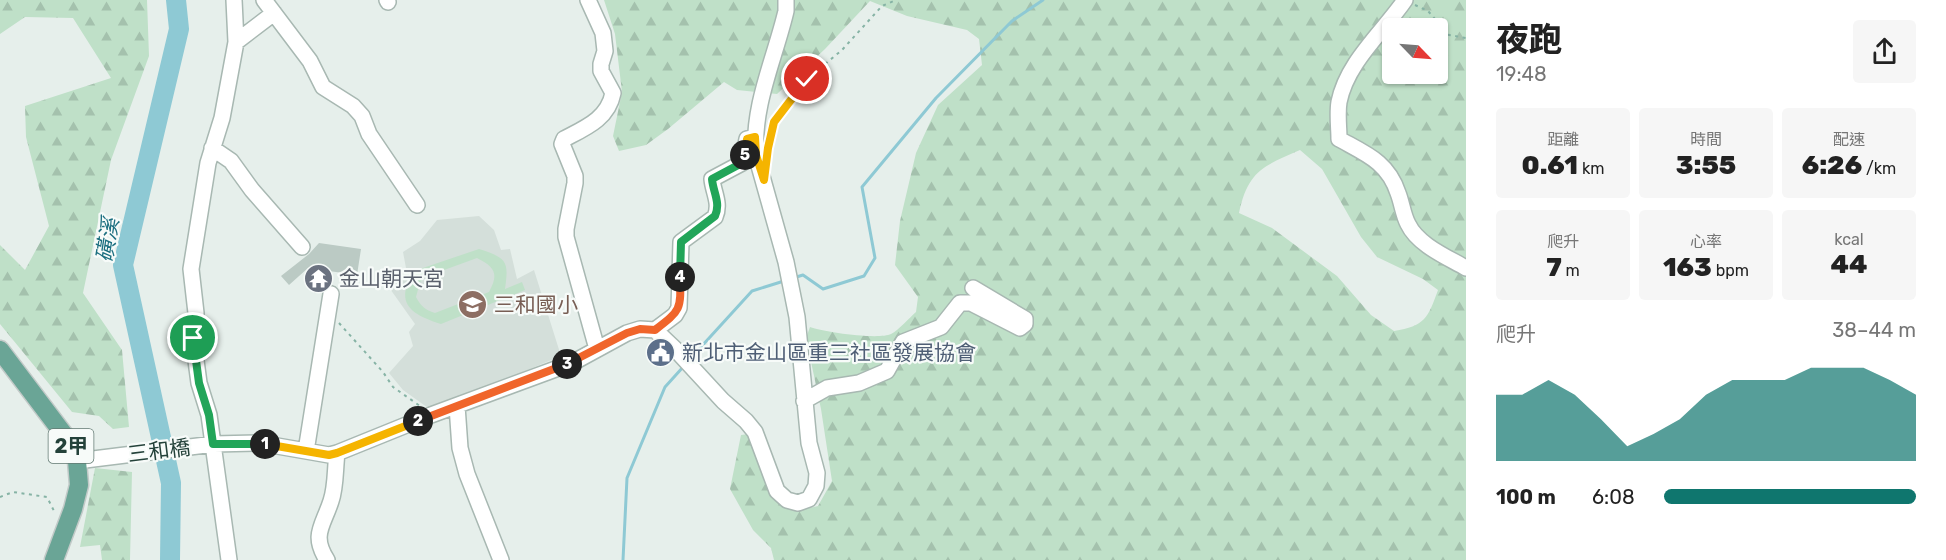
<!DOCTYPE html>
<html lang="zh-TW">
<head>
<meta charset="utf-8">
<style>
  body { margin:0; font-family:Rubik,"Noto Sans TC",sans-serif; background:#f6f6f6; color:#222; height:100vh; display:flex; flex-direction:column; font-size:22px; white-space:nowrap }
  * { box-sizing:border-box; margin:0 }
  p { font-size:20px; color:#767676 }
  .icon { flex:none; width:33px; height:33px; fill:none; stroke:currentColor; stroke-width:2; stroke-linecap:round; stroke-linejoin:round }
  .map { position:relative; flex:1; overflow:hidden }
  .panel { display:flex; flex-direction:column; background:#fff; width:480px }
  .panel>* { flex:none }
  .needle { width:39px; rotate:115deg }
  .controls { position:absolute; left:1382px; top:18px; display:grid; gap:12px }
  .controls a { display:grid; place-items:center; width:66px; height:66px; border-radius:6px; background:#fff; box-shadow:0 2px 4px #0004; font-size:30px }
  .pin { position:absolute; display:grid; place-items:center; width:51px; height:51px; color:#fff; margin:-26px; border:3px solid #fff; border-radius:50%; box-shadow:0 2px 6px #0007 }
  .km { position:absolute; width:30px; height:30px; margin:-15px; border-radius:50%; background:#222; color:#fff; font-size:16px; line-height:30px; text-align:center }
  .round { display:grid; place-items:center; flex:none; width:63px; height:63px; border-radius:6px; background:#f6f6f6 }
  .summary { display:flex; align-items:center; justify-content:space-between; height:102px; padding:0 30px }
  h1 { font-size:33px; font-weight:800; line-height:45px }
  .figures { display:grid; grid-template-columns:repeat(3,1fr); gap:9px; height:102px; padding:6px 30px }
  .figures div { display:grid; align-content:center; border-radius:6px; background:#f6f6f6; text-align:center }
  .figures b { font-size:26px; font-weight:800 }
  .figures small { font-size:16px; font-weight:400 }
  .figures p { font-size:16px }
  .chart { height:168px; padding:12px 30px }
  .chart p { display:flex; justify-content:space-between }
  .chart svg { width:100%; height:108px; margin-top:6px; fill:#0f766e; opacity:.7 }
  ul { padding:0 30px; list-style:none; font-size:20px }
  li { display:grid; grid-template-columns:96px 72px 1fr; align-items:center; height:45px }
  li i { height:15px; border-radius:8px; background:#0f766e }
  main { display:flex; flex:1; min-height:0 }
  .map>svg:first-child { display:block }
  .built { fill:#d4dfda }
  .forest { fill:url(#forest-firs); fill-rule:evenodd }
  .garden { fill:#bfe0c8; fill-rule:evenodd }
  .lines { fill:none; stroke-linecap:round; stroke-linejoin:round }
  .stream { stroke:#8ec9d4; stroke-width:3 }
  .river { stroke:#8ec9d4; stroke-width:20 }
  .building { fill:#bbcac4 }
  .minor-casing { stroke:#a8b8b2; stroke-width:18 }
  .major-casing { stroke:#c2cac8; stroke-width:21 }
  .path { stroke:#86b3a5; stroke-width:2; stroke-dasharray:3 4.5; stroke-linecap:butt }
  .minor { stroke:#fff; stroke-width:15 }
  .major { stroke:#6aa596; stroke-width:18 }
  .split-1-casing { stroke:#fff; stroke-width:12 }
  .split-2-casing { stroke:#fff; stroke-width:12 }
  .split-3-casing { stroke:#fff; stroke-width:12 }
  .split-4-casing { stroke:#fff; stroke-width:12 }
  .split-5-casing { stroke:#fff; stroke-width:12 }
  .split-6-casing { stroke:#fff; stroke-width:12 }
  .split-1 { stroke:#22a559; stroke-width:8 }
  .split-2 { stroke:#f5b400; stroke-width:8 }
  .split-3 { stroke:#f0652b; stroke-width:8 }
  .split-4 { stroke:#f0652b; stroke-width:8 }
  .split-5 { stroke:#22a559; stroke-width:8 }
  .split-6 { stroke:#f5b400; stroke-width:8 }
  .labels { text-anchor:middle; stroke-width:4.5; stroke-linejoin:round; paint-order:stroke }
  .shield { fill:#f7fbf9; stroke:#637a73; stroke-width:1.5 }
  .shield-label { font-size:20px; font-weight:bold; fill:#24423a }
  .worship-label { font-size:21px; fill:#5b616d; stroke:#f7fbf9; text-anchor:start }
  .education-label { font-size:21px; fill:#785e54; stroke:#f7fbf9; text-anchor:start }
  .service-label { font-size:21px; fill:#4e5e75; stroke:#f7fbf9; text-anchor:start }
  .street-label { font-size:21px; fill:#24423a; stroke:#f7fbf9 }
  .water-label { font-size:22px; font-style:italic; fill:#1c6f80; stroke:#f7fbf9 }
</style>
</head>
<body>
<main>
<div class="map">
<svg width="1466" height="560" viewBox="0 0 1466 560">
  <defs>
    <pattern id="forest-firs" width="22" height="20" patternUnits="userSpaceOnUse" patternTransform="scale(1.5)"><rect width="22" height="20" fill="#bfe0c8"/><path d="M5 1l3.5 6h-7zM16 11l3.5 6h-7z" fill="#a4c1ad"/></pattern>
  </defs>
  <rect width="100%" height="100%" fill="#e6efeb"/>
  <path class="built" d="M479,216L494,230L501,250L510,249L517,279L534,270L561,356L431,410L403,390L389,373L413,346L409,332L415,324L388,286L406,268L403,252L420,241L437,220Z"/>
  <path class="forest" d="M0,0H147L149,56L111,160L83,293L122,350L129,427L113,429L99,416L72,412L0,324V245L25,270L49,226L26,137L25,106L111,78L73,18L25,17L0,34Z
    M604,0H1466V560H774L771,548L753,530L730,489L741,435L749,434L783,506L797,511L818,506L832,481L821,409L806,338L810,327C824,332 878,340 891,334C899,330 909,318 916,312L918,297L895,265L900,221L916,153L938,105L982,65L979,39L967,30L907,16L870,1L825,49L777,94L737,90L724,82L668,129L646,145L619,151L613,136L622,92L615,34ZM1392,28H1437V74H1392ZM1300,150L1322,169L1361,237L1377,257L1423,279L1438,290C1428,318 1425,326 1394,331L1371,315L1337,276L1272,228L1239,213C1248,170 1264,166 1300,150Z
    M95,468L132,472L130,560H102L100,545L80,547Z"/>
  <path class="garden" d="M479,249C507,258 509,261 505,289L522,282L525,290L441,324C410,314 394,303 414,271ZM477,258C495,267 499,274 489,292L435,313C425,310 421,306 416,297L420,282L425,277Z"/>
  <g class="lines">
    <path class="stream" d="M793,278L803,275L823,289L864,276L875,258L862,187L936,98L1012,21L1043,0
      M690,359L752,291L784,281
      M623,560L627,478L665,387L684,366"/>
    <path class="river" d="M170,560L171,483L123,265L179,29L176,0"/>
  </g>
  <path class="building" d="M319,243L361,249L357,275L308,268L289,285L281,276L309,254Z"/>
  <g class="lines">
    <defs>
      <path id="minor" d="M234,0L236,42
        M264,0L310,61L323,87L353,106L362,116L369,134L417,205
        M387,0L388,2
        M588,0L603,33L605,51L601,64V71L613,93C608,119 585,128 564,139L562,144L575,176V183L566,229V237L597,349
        M1405,0C1383,32 1347,62 1339,102C1337,114 1339,128 1339,139C1366,154 1388,162 1398,193C1402,203 1403,215 1408,224C1418,245 1447,257 1466,268
        M212,148L231,161L252,190L302,247
        M655,330L675,315L679,308L681,242L715,217C721,203 713,192 712,179L742,163L747,139L755,137
        M804,401L827,388L859,383L887,371L903,342L941,327L960,303H971L1020,328L1025,324V319L973,288
        M457,406L460,448L467,474L501,560
        M306,451L331,294
        M77,461L214,444L260,443L329,455L337,453L431,415L572,363L627,333L640,329L655,330L675,349L723,401L746,421L755,432L777,491L787,500L798,503L809,499L816,486L817,473L809,443L797,317L786,262L756,155C752,106 775,58 786,11V0
        M229,560L209,415L199,383L193,338L196,313L191,269L208,163L222,118L236,42L274,13
        M327,560C311,535 323,526 331,501C336,487 335,468 337,453"/>
      <path id="major" d="M0,350L68,440L77,461L79,485L73,509L54,560"/>
    </defs>
    <use href="#minor" class="minor-casing"/>
    <use href="#major" class="major-casing"/>
    <path class="path" d="M1415,5L1428,11L1449,35L1466,38
      M769,141L774,122L807,79L842,50L882,6L896,0
      M339,323L383,372L393,387L420,406
      M0,497L13,492L47,497L55,513"/>
    <use href="#minor" class="minor"/>
    <use href="#major" class="major"/>
  </g>
  <g class="lines">
    <defs>
      <path id="split-1" d="M193,338L199,383L209,415L213,444H265"/>
      <path id="split-2" d="M265,444L329,455L337,453L418,421"/>
      <path id="split-3" d="M418,421L567,364"/>
      <path id="split-4" d="M567,364L627,333L640,329L655,330C681,310 681,310 680,277"/>
      <path id="split-5" d="M680,277L681,242L715,216C721,203 713,192 712,179L742,163L745,155"/>
      <path id="split-6" d="M745,155L747,139L755,137L756,155L764,180L768,148L774,122L807,79"/>
    </defs>
    <use href="#split-1" class="split-1-casing"/>
    <use href="#split-2" class="split-2-casing"/>
    <use href="#split-3" class="split-3-casing"/>
    <use href="#split-4" class="split-4-casing"/>
    <use href="#split-5" class="split-5-casing"/>
    <use href="#split-6" class="split-6-casing"/>
    <use href="#split-1" class="split-1"/>
    <use href="#split-2" class="split-2"/>
    <use href="#split-3" class="split-3"/>
    <use href="#split-4" class="split-4"/>
    <use href="#split-5" class="split-5"/>
    <use href="#split-6" class="split-6"/>
  </g>
  <defs>
    <symbol id="temple-disc" viewBox="-11 -11 22 22"><circle r="9.5" fill="#6b7280" stroke="#f7fbf9"/><path d="M0-6L5-2H3V0L6.5 2.5H4V6H1.5V3h-3V6H-4V2.5H-6.5L-3 0V-2H-5Z" fill="#fff"/></symbol>
    <symbol id="school-disc" viewBox="-11 -11 22 22"><circle r="9.5" fill="#8d6e63" stroke="#f7fbf9"/><path d="M0-5L7-2L0 1L-7-2ZM-4 1L0 2.5L4 1V4Q0 6-4 4Z" fill="#fff"/></symbol>
    <symbol id="civic-disc" viewBox="-11 -11 22 22"><circle r="9.5" fill="#5c6f8a" stroke="#f7fbf9"/><path d="M-.6-6.5H3V-4.5H.6V-3L4-1V1h2V6H-6V1h2V-1L-.6-3ZM-1.2 2.5V6h2.4V2.5Z" fill="#fff"/></symbol>
  </defs>
  <g fill-rule="evenodd">
    <use href="#temple-disc" x="302" y="262" width="33" height="33"/>
    <use href="#school-disc" x="456" y="288" width="33" height="33"/>
    <use href="#civic-disc" x="644" y="336" width="33" height="33"/>
  </g>
  <g class="labels">
    <rect class="shield" x="48.5" y="429" width="45" height="34" rx="4.5"/>
    <g class="shield-label">
      <text x="71" y="453">2甲</text>
    </g>
    <g class="worship-label">
      <text x="339" y="286">金山朝天宮</text>
    </g>
    <g class="education-label">
      <text x="494" y="312">三和國小</text>
    </g>
    <g class="service-label">
      <text x="682" y="360">新北市金山區重三社區發展協會</text>
    </g>
    <g class="street-label">
      <text transform="translate(159 451) rotate(-7)" y="7">三和橋</text>
    </g>
    <g class="water-label">
      <text transform="translate(107 240) rotate(-81)" y="8">磺溪</text>
    </g>
  </g>
</svg>
<div class="controls">
<a><svg class="needle" viewBox="-14 -14 28 28"><path d="M0-13l5 13h-10z" fill="#e53935"/><path d="M0 13l5-13h-10z" fill="#767676"/></svg></a>
</div>
<div class="pin" style="left:193px;top:338px;background:#1e9e55"><svg class="icon" aria-label="arrive" viewBox="0 0 24 24"><path d="M6 21V4h12l-3 4 3 4H6"/></svg></div>
<div class="pin" style="left:807px;top:79px;background:#d93025"><svg class="icon" aria-label="check" viewBox="0 0 24 24"><path d="M5 12l5 5 9-10"/></svg></div>
<b class="km" style="left:265px;top:444px">1</b>
<b class="km" style="left:418px;top:421px">2</b>
<b class="km" style="left:567px;top:364px">3</b>
<b class="km" style="left:680px;top:277px">4</b>
<b class="km" style="left:745px;top:155px">5</b>
</div>
<section class="panel">
<div class="summary"><div><h1>夜跑</h1><p>19:48</p></div><a class="round"><svg class="icon" aria-label="share" viewBox="0 0 24 24"><path d="M12 15V3M7 8l5-5 5 5M5 13v7h14v-7"/></svg></a></div>
<div class="figures">
<div><p>距離</p><b>0.61<small> km</small></b></div>
<div><p>時間</p><b>3:55</b></div>
<div><p>配速</p><b>6:26<small> /km</small></b></div>
</div>
<div class="figures">
<div><p>爬升</p><b>7<small> m</small></b></div>
<div><p>心率</p><b>163<small> bpm</small></b></div>
<div><p>kcal</p><b>44</b></div>
</div>
<div class="chart"><p><span>爬升</span>38–44 m</p>
<svg viewBox="0 0 160 44" preserveAspectRatio="none"><path d="M0 44V17L10 17L20 11L30 17L40 27L50 38L60 33L70 27L80 17L90 11L100 11L110 11L120 6L130 6L140 6L150 11L160 17V44z"/></svg>
</div>
<ul>
<li><b>100 m</b>6:08<i style="width:100%"></i></li>
</ul>
</section>
</main>
</body>
</html>
